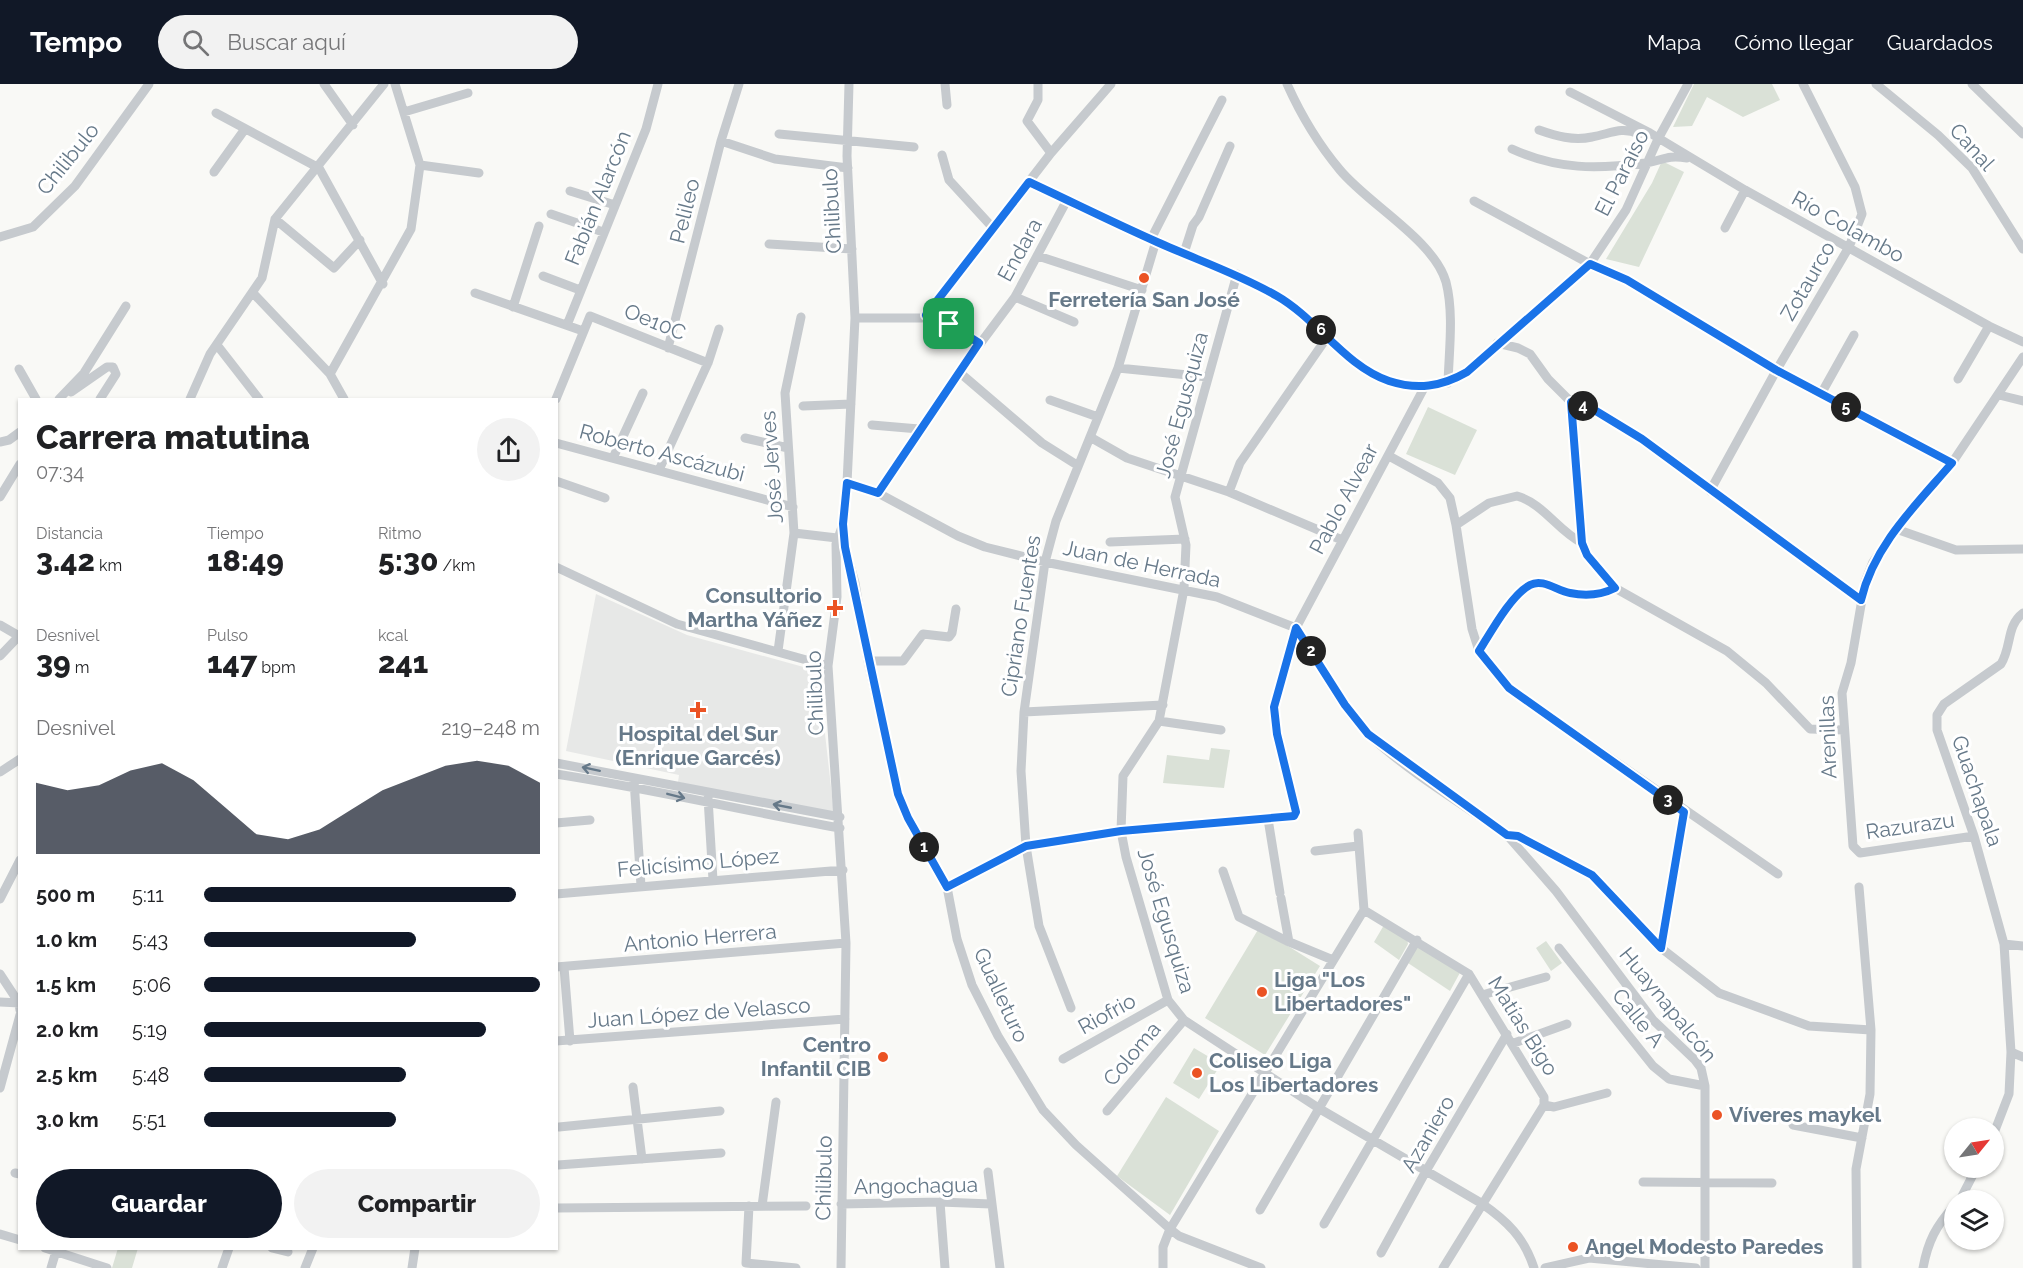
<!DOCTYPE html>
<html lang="es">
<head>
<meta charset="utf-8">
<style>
  body { margin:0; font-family:Raleway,sans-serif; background:#f2f2f2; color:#202124; height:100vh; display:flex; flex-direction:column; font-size:22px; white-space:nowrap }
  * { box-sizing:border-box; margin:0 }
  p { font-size:20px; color:#757577 }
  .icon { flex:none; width:33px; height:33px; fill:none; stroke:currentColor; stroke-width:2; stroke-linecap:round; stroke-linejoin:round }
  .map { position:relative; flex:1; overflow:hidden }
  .side { position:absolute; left:18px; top:314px; width:540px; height:852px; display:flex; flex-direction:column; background:#fff; border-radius:0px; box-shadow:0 2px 4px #0004 }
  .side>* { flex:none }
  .needle { width:39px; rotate:60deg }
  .fabs { position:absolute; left:1944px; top:1034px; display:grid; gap:12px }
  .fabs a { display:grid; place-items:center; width:60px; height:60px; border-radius:50%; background:#fff; box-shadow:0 2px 4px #0004; font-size:30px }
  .pin { position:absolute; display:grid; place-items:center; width:51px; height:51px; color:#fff; margin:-26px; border-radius:12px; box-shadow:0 3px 9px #0006 }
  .km { position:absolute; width:30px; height:30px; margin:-15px; border-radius:50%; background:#222; color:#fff; font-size:16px; line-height:30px; text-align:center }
  .round { display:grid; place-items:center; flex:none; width:63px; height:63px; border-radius:32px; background:#f2f2f2 }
  .head { display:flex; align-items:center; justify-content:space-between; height:102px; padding:0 18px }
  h1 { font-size:33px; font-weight:800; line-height:45px }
  .figures { display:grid; grid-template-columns:repeat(3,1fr); gap:9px; height:102px; padding:6px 18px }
  .figures div { display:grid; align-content:center }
  .figures b { font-size:30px; font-weight:800 }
  .figures small { font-size:16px; font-weight:400 }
  .figures p { font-size:16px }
  .chart { height:168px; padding:12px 18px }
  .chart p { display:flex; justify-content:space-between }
  .chart svg { width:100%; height:108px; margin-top:6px; fill:#111827; opacity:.7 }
  .button { display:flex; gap:12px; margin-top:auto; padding:12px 18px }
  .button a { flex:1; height:69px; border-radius:36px; background:#111827; color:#fff; font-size:24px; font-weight:800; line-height:69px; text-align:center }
  .button a+a { background:#f2f2f2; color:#202124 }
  ul { padding:0 18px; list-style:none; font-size:20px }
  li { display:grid; grid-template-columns:96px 72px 1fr; align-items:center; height:45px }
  li i { height:15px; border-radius:8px; background:#111827 }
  header { display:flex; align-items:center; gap:36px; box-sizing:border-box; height:84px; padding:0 30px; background:#111827; color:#fff }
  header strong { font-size:28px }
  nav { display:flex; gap:33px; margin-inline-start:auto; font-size:21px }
  .search { width:420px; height:54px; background:#f2f2f2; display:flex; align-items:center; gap:15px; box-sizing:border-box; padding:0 21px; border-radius:33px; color:#757577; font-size:22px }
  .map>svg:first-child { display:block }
  .built { fill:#e7e8e7 }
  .green { fill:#dae1d7 }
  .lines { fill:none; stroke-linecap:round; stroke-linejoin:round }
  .minor { stroke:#c6cace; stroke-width:9 }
  .oneway { stroke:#667989 }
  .route-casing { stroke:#fff; stroke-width:12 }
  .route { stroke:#1a73e8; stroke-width:8 }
  .poi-dot { fill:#eb5324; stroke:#fff; stroke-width:2 }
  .labels { text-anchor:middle; stroke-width:6; stroke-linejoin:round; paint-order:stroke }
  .street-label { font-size:21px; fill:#667989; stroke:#fff }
  .poi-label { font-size:21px; font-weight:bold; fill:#667989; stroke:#fff; text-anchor:start }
</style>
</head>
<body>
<header>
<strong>Tempo</strong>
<div class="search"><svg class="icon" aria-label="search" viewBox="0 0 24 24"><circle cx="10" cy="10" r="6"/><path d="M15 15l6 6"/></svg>Buscar aquí</div>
<nav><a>Mapa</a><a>Cómo llegar</a><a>Guardados</a></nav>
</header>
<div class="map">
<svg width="2023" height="1184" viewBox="0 0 2023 1184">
  <rect width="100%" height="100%" fill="#f9f9f6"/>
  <path class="built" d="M596,510L687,551L818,587L834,730L678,698L679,691L566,667Z"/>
  <path class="green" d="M1694,0H1772L1780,16L1743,33L1707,13L1692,42L1673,43Z
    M1662,77L1684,88L1639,183L1606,175L1652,99Z
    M1428,323L1477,346L1455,391L1406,370Z
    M1211,664L1230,666L1224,704L1163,699L1167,671L1209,676Z
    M1384,841L1407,854L1408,860L1399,876L1374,858Z
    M1259,844L1320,882L1265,971L1205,934Z
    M1420,857L1462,885L1450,907L1405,877Z
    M1546,857L1562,879L1551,887L1536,864Z
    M1194,964L1221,980L1199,1015L1173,999Z
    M1166,1013L1219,1047L1170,1131L1117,1092Z
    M118,1164H138L132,1184H112Z"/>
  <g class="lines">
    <path class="minor" d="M324,0L353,41
      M945,0L947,21
      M1038,0V16L1027,37L1051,69
      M1287,0C1300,29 1319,61 1340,86C1368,120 1434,156 1446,198C1454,229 1449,267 1448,299
      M1876,0L1938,51L1972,84L2023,165
      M1972,0L2023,50
      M1570,8L1650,49L1745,106L1989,242L2023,258
      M404,28L468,9
      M216,29L319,84L383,200
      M1539,46C1556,52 1573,57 1592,53C1610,50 1621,42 1639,50
      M779,50L914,63
      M721,57L775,75L848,84
      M1512,65C1558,86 1597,85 1646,79C1664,76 1666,71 1687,74
      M942,71L949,96L993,144
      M420,81L479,89
      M214,88L245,45
      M1030,98C1072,119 1114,139 1157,158C1197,176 1239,190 1277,212C1317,235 1345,282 1389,297C1417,306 1441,303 1467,288L1590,180L1626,126L1658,55L1688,0
      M570,107L615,121
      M1474,117L1590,180L1627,196L1776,287L1952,379
      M551,130L603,148
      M275,135L334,184L360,156
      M1725,144L1745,106
      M0,153L33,143L75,102L149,0
      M1151,155L1222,16
      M769,160L852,165
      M1184,169L1193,141L1199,133L1230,62
      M1038,172L1142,206
      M1237,190L1175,413L1186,461L1184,505L1159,637L1123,692L1121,747L1126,773L1168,916L1184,936L1320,1025L1481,1119C1507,1137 1524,1153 1534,1184
      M543,192L580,206
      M253,209L330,290
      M475,209L583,247
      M1015,213L1074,238
      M513,223L539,142
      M926,231L949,240L979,259
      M855,234H922L926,231L1051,69L1111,0
      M567,241L646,45L658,0
      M1497,259L1518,264L1530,270L1548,295L1571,318L1596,327L1642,355L1861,516
      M217,261L259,315
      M668,264L721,57L739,0
      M1118,284L1208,293
      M19,285L36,315
      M959,288L1042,359L1077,381
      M1958,295L1989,242
      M71,308L107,283H113L116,290L100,315
      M1821,310L1854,251
      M1999,311L2023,317
      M59,315L84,289L126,222
      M190,315L210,270L262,194L275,135L384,0
      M344,315L330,290L411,145L420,81L395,0
      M556,315L590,232L708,279
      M1050,316L1098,333
      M1571,318L1582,459L1587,471L1615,504L1727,567L1766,599L1810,645L1844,646
      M803,322L851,320
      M872,341L919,345
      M1090,353L1127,374L1229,408L1342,456
      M745,354L788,364
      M0,358L9,356L20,348
      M556,359L793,423
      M1389,372L1438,399L1450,414L1456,441L1472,545L1479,567L1509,604L1778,790
      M613,374L643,309
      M659,386L708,279L719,245
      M556,397L605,414
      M847,399L878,409L958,452L985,463L1045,478L1217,513L1296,544
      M1710,407L1776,287L1849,163L1862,130L1855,103L1803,0
      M1229,408L1240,379L1328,252
      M878,409L959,288L1015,213L1067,116
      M0,413L20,380
      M843,440L845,463L855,499L868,577L898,710L908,734L947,803L957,855L972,901L998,952L1043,1026L1076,1061L1170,1145L1179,1152L1261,1184
      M1456,441L1489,419L1517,412C1544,420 1557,446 1582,459
      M1896,445L1956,466L2023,465
      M794,449L837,454
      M1110,458L1185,455
      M556,483L677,540L828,582
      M0,541L19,552
      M1296,544C1320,579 1339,622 1369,651C1410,689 1461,719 1507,751L1518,752L1592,791L1661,864L1719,909L1809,942L1871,946
      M778,567L794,449L785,309L801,233
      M1479,567C1491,548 1511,511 1530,501C1543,494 1557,507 1570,509C1585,512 1601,511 1615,504
      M0,572L20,551
      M868,577H903L923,550L949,553L952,549L956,525
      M1024,628L1163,621
      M1159,637L1221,646
      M556,679L840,733
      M0,688L20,675
      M556,690C652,705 745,727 840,744
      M634,696L641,802
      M708,714L713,796
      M1268,735L1280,809
      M556,739L590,736
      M1358,749L1364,826
      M1507,751L1556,807L1653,936L1695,976L1701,984L1705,1002V1184
      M1974,752L1860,769L1853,762L1842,609L1851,579L1865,498L1873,478L1896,445L1952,379L2023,273
      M1315,767L1358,762
      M1223,787L1239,833L1287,857L1333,876
      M947,803L1026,762L1121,747L1294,732L1296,728L1277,650L1274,623L1296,544L1424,304
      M556,810L843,786
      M1281,814L1289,858
      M0,815L20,776
      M2004,860L1974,752L1937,646V631L1944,620L2001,580C2012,562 2006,542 2023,529
      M1559,864L1653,982L1669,995L1705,1002
      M1661,864L1684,728
      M556,883L846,859
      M564,883L570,957
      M0,890L19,919L20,926
      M1482,911L1546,893
      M0,918L20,919
      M1071,924L1039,842L1026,762L1021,687L1024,628L1045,478L1056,437L1118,284L1156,157
      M556,957L845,935
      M1514,959L1567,940
      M2011,968L2023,973
      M1063,975L1168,916
      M633,1003L642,1075
      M0,1004L20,931
      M1544,1021L1554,1023L1607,1009
      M1107,1027L1184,936
      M1793,1041L1862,1054
      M559,1043L720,1027
      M1994,1049L2009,1010L2011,968L2004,860L2023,862
      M558,1081L721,1069
      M988,1088L1000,1184
      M15,1089L20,1090
      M1643,1098L1772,1099
      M1960,1116L1977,1083
      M940,1118L945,1184
      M841,1120L940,1118L991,1120
      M749,1122L746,1179L796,1184
      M762,1122L776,1018
      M557,1124L806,1122
      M1260,1126L1417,856
      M1324,1140L1469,890
      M0,1150L20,1156
      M45,1164L107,1184
      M272,1164L288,1168
      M1381,1169L1426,1087L1507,950
      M51,1184L57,1164
      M222,1184L229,1164
      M305,1184L313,1164
      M412,1184L415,1164
      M841,1184L846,859L828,582L837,513L836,460L843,440L847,399L855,234L847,72L849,0
      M1163,1184V1163L1170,1145L1364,826L1469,890L1544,1013V1021L1443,1184
      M1545,1184L1589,1174L1696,1184
      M1857,1184L1856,1085L1870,1010L1871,946L1859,803
      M1923,1184C1928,1157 1936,1142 1954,1122"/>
  </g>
  <defs><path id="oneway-shaft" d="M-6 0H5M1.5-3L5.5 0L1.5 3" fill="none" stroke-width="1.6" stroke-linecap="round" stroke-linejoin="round" transform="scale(1.5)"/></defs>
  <g class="oneway">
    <use href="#oneway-shaft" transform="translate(591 685) rotate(-168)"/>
    <use href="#oneway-shaft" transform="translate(676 712) rotate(14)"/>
    <use href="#oneway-shaft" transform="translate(782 722) rotate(-169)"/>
  </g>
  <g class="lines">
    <defs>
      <path id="route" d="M1029,98C1072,118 1114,139 1157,158C1197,176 1239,190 1277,212C1317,235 1345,282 1389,297C1417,306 1441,303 1467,288L1590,180L1627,196L1776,286L1952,379C1916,421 1874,461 1861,516L1642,355L1596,327L1571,318L1582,459L1587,471L1615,504C1601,511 1585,512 1570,509C1557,507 1543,494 1530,501C1511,511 1491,548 1479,567L1509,604L1684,728L1661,864L1592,791L1518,752L1507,751L1368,650L1345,621L1296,544L1274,623L1277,650L1296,728L1294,732L1121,747L1026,762L947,803L908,734L898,710L845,463L843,440L847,399L878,409L979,259L949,240L926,231Z"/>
    </defs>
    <use href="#route" class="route-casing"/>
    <use href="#route" class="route"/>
  </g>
  <g class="poi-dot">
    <circle cx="1144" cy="194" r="6"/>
    <path d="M832 515h6v6h6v6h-6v6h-6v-6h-6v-6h6z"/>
    <path d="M695 617h6v6h6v6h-6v6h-6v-6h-6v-6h6z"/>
    <circle cx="1262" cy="908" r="6"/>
    <circle cx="883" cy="973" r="6"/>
    <circle cx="1197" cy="989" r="6"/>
    <circle cx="1717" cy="1031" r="6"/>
    <circle cx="1573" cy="1163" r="6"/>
  </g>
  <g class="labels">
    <g class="street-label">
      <text transform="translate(1972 63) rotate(48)" y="7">Canal</text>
      <text transform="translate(68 75) rotate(-51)" y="7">Chilibulo</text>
      <text transform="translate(1622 89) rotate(-63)" y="7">El Paraíso</text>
      <text transform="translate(598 114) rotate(-68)" y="7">Fabián Alarcón</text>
      <text transform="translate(685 127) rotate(-76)" y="7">Pelileo</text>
      <text transform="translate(832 127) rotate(-93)" y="7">Chilibulo</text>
      <text transform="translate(1848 143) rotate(29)" y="7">Río Colambo</text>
      <text transform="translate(1020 166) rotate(-61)" y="7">Endara</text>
      <text transform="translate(1808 197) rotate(-60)" y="7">Zotaurco</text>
      <text transform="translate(655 238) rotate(22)" y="7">Oe10C</text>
      <text transform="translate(1182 321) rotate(-75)" y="7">José Egusquiza</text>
      <text transform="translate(662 369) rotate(15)" y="7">Roberto Ascázubi</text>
      <text transform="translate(772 383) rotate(-94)" y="7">José Jerves</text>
      <text transform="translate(1344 415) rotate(-62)" y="7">Pablo Alvear</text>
      <text transform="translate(1142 480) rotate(12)" y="7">Juan de Herrada</text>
      <text transform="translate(1021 532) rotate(-81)" y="7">Cipriano Fuentes</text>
      <text transform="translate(815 609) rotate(-92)" y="7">Chilibulo</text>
      <text transform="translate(1828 653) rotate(-92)" y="7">Arenillas</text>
      <text transform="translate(1977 707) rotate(71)" y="7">Guachapala</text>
      <text transform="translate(1910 742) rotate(-8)" y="7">Razurazu</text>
      <text transform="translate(698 779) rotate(-5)" y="7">Felicísimo López</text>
      <text transform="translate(1166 837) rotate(73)" y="7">José Egusquiza</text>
      <text transform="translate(700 854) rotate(-5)" y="7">Antonio Herrera</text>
      <text transform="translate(1001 911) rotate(65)" y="7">Gualleturo</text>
      <text transform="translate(1668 921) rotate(51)" y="7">Huaynapalcón</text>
      <text transform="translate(699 929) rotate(-4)" y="7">Juan López de Velasco</text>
      <text transform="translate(1107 930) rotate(-29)" y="7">Riofrio</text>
      <text transform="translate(1638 934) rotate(51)" y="7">Calle A</text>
      <text transform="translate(1523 942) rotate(58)" y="7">Matías Bigo</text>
      <text transform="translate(1132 970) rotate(-50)" y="7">Coloma</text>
      <text transform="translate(1428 1050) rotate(-60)" y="7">Azaniero</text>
      <text transform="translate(824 1094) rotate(-89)" y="7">Chilibulo</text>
      <text transform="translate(916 1102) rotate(-1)" y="7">Angochagua</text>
    </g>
    <g class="poi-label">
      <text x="1144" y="223" text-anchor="middle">Ferretería San José</text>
      <text x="822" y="519" text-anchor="end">Consultorio<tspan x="822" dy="24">Martha Yáñez</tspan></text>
      <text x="698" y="657" text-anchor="middle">Hospital del Sur<tspan x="698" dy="24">(Enrique Garcés)</tspan></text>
      <text x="1274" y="903">Liga "Los<tspan x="1274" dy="24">Libertadores"</tspan></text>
      <text x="871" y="968" text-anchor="end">Centro<tspan x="871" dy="24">Infantil CIB</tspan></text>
      <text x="1209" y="984">Coliseo Liga<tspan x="1209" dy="24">Los Libertadores</tspan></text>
      <text x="1729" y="1038">Víveres maykel</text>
      <text x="1585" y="1170">Angel Modesto Paredes</text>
    </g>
  </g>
</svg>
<div class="fabs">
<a><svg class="needle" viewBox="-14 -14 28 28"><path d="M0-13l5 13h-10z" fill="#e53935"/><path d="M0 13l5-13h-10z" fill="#757577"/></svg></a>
<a><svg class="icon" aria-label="layers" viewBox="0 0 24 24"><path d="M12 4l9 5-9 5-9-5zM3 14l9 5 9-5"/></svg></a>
</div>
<div class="pin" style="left:949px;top:240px;background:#1e9e55"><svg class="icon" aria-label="arrive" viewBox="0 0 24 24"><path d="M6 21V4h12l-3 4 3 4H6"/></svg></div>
<b class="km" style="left:924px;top:763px">1</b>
<b class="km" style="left:1311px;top:567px">2</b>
<b class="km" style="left:1668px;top:716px">3</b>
<b class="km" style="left:1583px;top:322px">4</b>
<b class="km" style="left:1846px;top:323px">5</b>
<b class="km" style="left:1321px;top:246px">6</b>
<section class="side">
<div class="head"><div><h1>Carrera matutina</h1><p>07:34</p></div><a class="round"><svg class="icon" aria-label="share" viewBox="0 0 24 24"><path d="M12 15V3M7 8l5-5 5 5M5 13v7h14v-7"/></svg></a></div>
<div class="figures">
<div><p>Distancia</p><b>3.42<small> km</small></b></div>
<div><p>Tiempo</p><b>18:49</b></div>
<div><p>Ritmo</p><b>5:30<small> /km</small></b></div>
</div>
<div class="figures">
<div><p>Desnivel</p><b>39<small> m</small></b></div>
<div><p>Pulso</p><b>147<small> bpm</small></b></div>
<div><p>kcal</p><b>241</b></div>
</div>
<div class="chart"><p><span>Desnivel</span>219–248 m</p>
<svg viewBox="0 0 160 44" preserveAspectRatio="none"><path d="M0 44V15L10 18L20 16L30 10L40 7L50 14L60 25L70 36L80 38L90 34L100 26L110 18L120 13L130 8L140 6L150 8L160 15V44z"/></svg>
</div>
<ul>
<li><b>500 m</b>5:11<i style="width:93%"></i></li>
<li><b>1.0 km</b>5:43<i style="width:63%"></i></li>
<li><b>1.5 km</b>5:06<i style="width:100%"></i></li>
<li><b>2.0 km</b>5:19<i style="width:84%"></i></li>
<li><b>2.5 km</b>5:48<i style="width:60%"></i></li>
<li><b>3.0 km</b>5:51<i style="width:57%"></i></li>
</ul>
<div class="button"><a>Guardar</a><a>Compartir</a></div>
</section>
</div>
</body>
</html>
